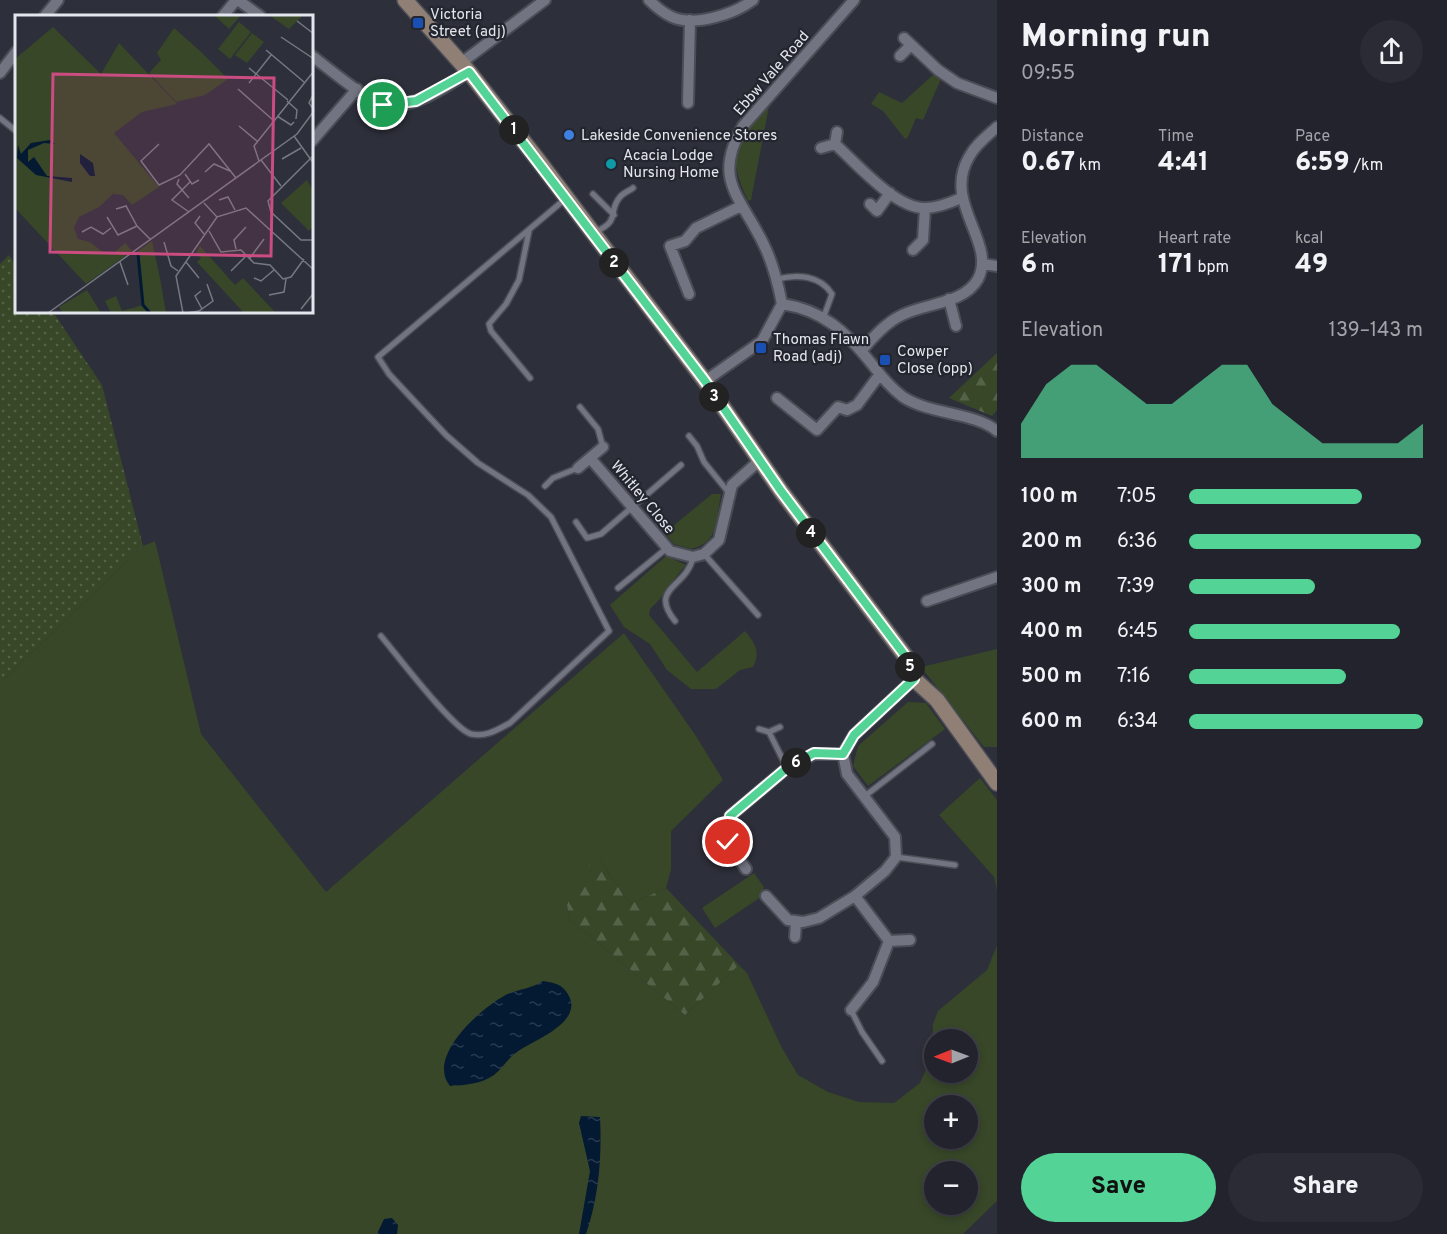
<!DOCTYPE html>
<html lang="en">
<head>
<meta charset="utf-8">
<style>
  body { margin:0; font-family:Overpass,sans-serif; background:#2a2b34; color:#f1f3f6; height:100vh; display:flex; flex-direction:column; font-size:22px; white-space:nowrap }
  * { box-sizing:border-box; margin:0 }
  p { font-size:20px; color:#a2a4a9 }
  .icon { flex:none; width:33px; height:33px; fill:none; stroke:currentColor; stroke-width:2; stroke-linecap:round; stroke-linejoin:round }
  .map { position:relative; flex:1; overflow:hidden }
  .sheet { display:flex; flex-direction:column; background:#22232c; width:450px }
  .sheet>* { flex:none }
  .needle { width:39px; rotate:269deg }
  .buttons { position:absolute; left:924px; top:1029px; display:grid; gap:12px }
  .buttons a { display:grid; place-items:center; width:54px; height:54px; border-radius:50%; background:#22232c; box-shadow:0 3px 9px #0003,0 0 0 2px #3f4048; font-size:30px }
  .pin { position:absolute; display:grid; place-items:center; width:51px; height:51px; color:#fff; margin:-26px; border:3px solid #fff; border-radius:50%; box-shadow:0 2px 6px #0007 }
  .km { position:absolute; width:30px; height:30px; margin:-15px; border-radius:50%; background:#222; color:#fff; font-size:16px; line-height:30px; text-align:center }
  .round { display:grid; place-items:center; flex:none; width:63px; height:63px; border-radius:32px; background:#2a2b34 }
  .head { display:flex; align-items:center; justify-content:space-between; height:102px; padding:0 24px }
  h1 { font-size:33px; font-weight:800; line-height:45px }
  .stats { display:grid; grid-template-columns:repeat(3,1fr); gap:9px; height:102px; padding:6px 24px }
  .stats div { display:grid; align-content:center }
  .stats b { font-size:26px; font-weight:800 }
  .stats small { font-size:16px; font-weight:400 }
  .stats p { font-size:16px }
  .chart { height:168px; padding:12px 24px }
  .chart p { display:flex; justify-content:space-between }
  .chart svg { width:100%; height:108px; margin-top:6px; fill:#53d396; opacity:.7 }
  .cta { display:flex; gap:12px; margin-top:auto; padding:12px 24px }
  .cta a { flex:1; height:69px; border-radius:36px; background:#53d396; color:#111; font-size:24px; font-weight:800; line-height:69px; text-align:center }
  .cta a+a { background:#2a2b34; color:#f1f3f6 }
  ul { padding:0 24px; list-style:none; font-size:20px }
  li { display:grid; grid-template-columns:96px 72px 1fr; align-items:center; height:45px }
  li i { height:15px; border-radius:8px; background:#53d396 }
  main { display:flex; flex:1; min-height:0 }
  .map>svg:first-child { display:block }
  .grass { fill:#374728; fill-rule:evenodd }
  .forest { fill:url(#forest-firs) }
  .park { fill:url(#park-dots) }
  .water { fill:url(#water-ripples) }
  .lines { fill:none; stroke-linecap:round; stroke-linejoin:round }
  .lane-casing { stroke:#4b4d56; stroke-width:8 }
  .street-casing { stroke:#4b4d56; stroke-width:14 }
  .secondary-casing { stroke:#4b4d56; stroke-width:18 }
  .lane { stroke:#727581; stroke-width:5 }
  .street { stroke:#727581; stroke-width:10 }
  .secondary { stroke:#8f7f74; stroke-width:15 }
  .route-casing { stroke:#fff; stroke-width:12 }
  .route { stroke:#53d396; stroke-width:8 }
  .transit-dot { fill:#1a4fb4; stroke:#23252f; stroke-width:2 }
  .shop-dot { fill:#3f7fe0; stroke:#23252f; stroke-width:2 }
  .culture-dot { fill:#0f9aa8; stroke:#23252f; stroke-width:2 }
  .labels { text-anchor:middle; stroke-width:4.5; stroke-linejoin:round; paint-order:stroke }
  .poi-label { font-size:15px; fill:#e4e6ed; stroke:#23252f; text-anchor:start }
  .street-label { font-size:15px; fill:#e4e6ed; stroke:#23252f }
  .inset-river { fill:none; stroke:#041932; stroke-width:3 }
  .inset-road { fill:none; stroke:#767882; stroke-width:1.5 }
  .view { fill:#ca4c80; fill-opacity:0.15; stroke:#ca4c80; stroke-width:3 }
  .inset-edge { fill:none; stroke:#e4e6ed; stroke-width:3 }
</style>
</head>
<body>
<main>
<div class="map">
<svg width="997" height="1234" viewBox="0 0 997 1234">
  <defs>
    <pattern id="forest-firs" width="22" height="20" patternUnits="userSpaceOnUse" patternTransform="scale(1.5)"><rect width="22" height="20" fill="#374728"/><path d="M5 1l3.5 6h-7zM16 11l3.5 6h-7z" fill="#546248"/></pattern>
    <pattern id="park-dots" width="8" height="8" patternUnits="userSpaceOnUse" patternTransform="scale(1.5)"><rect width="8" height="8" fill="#374728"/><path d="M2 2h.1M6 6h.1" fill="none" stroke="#546248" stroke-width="1.8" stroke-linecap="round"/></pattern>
    <pattern id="water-ripples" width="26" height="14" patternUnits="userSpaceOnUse" patternTransform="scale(1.5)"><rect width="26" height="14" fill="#041932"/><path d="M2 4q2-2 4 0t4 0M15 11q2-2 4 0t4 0" fill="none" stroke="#283a50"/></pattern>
  </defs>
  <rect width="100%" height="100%" fill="#2d2f3a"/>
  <path class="grass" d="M934,74L941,79L923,120L916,118L908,137L905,139L883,111L871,104L879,92L902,103Z
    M770,101L751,200L748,201C724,149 737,142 770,101Z
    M712,494H721C716,519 720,542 691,549L674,544L660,527L666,524L673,526Z
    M155,541L201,734L326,892L624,633L696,736L723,780L671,831V870L666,888L630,904L599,859L567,904L570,920L685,1015L739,965L747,973L782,1048L798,1075L828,1092L859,1102L894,1103L920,1083L932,1056L933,1024L938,1011L987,970L997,945V1201L963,1234H0V683L143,546ZM934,1040H968V1072H934ZM934,1106H968V1138H934ZM934,1172H968V1204H934Z
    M666,556L686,565C672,580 664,597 650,609L649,615L697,672L745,631C755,643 761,652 753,667L740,670L716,689H691L667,670L650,644L624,627L610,605Z
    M997,649V747H984L921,667Z
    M908,702L926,703L945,729L868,786L853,766L858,746Z
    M980,778L997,800V891L994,877L939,815Z
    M754,873L764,887L758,899L715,928L702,908Z"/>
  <path class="forest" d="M997,353V410L992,416L949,398Z
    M599,859L630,904L666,888L739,965L685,1015L570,920L567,905L577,873Z"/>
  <path class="park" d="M9,255L16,265V312H53L102,385L143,546L0,683V264Z"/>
  <path class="water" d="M543,981C555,983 563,984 569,996C583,1023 532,1041 517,1052C508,1058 503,1068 494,1075C481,1084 465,1085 450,1086C426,1057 480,1009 504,996C516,989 529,990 543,981Z
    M581,1116L600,1117C602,1155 599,1197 586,1234H579L590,1171L579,1123Z
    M392,1218L398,1225L397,1234H377L384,1219Z"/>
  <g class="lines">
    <defs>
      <path id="lane" d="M0,118L16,131
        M593,194L614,215
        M529,231L519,280L506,304L489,324L491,331L530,378
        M595,232C622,220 607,212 620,197C623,193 629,191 633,188
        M777,279C797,274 820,275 832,294L824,316
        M580,407L598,429L603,447
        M689,436L697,446L704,462L729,493
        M545,486L553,478L578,468
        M576,522L587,538L601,534L681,465
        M704,554L758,615
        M618,588L667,548
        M675,621C648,587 687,588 693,557
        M381,636C397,655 453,729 471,734C487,737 497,730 510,723L609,631L551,517L528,495L478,463L446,435L389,374L378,357L564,200
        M759,729L769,732L780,727
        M769,732L787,768
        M865,796L932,744
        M896,857L955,865
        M851,1010L862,1032L882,1061"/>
      <path id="street" d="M238,0L260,16
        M649,0C655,6 663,13 672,17C695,27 734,14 753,0
        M45,16L58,0
        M223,16L236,0
        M904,38L938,70L957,83L997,98
        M312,56C327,67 368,102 384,105C414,109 446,87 469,72
        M900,56L911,45
        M461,63L545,0
        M0,73L16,52
        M688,103L690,20
        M312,141L357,89
        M835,144C856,163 896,209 925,208C937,208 950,203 961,198
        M835,144L837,132
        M821,148L835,144
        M870,204L877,211L890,193
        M913,250L923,240L925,208
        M983,264L997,266
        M689,294L670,246L685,241L696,228L741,206
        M949,299L956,326
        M782,304C823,310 846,332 871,363C880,375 891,388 903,397C931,415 974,412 997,431
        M861,351C873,338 885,323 902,315C926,303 964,304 978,279C997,242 942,203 969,157C975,145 987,136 997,127
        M705,381L762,341L782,304C778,283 773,263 763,243C740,196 712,179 743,126L854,0
        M777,398L817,430L838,407L847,410L857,405L880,374
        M590,458L670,551L693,557L704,554L719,540L732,485L759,461
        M578,468L603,447
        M927,601L997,577
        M746,869L728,842L730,816L787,768L814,754H843L854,735L914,679
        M766,896L788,920L803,922L819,918L855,896L885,871L896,857L895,837L847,774L843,754
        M795,937L796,922
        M889,941L910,940
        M851,1010L873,982L889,941L855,896"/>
      <path id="secondary" d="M405,0L469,72L538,160L705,381L781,491L906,657L914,679L937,700L997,783"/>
    </defs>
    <use href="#lane" class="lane-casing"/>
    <use href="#street" class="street-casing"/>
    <use href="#secondary" class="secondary-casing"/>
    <use href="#lane" class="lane"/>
    <use href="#street" class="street"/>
    <use href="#secondary" class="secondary"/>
  </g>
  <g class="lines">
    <defs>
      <path id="route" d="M383,105L416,101L469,72L705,381L781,491L906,657L914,679L854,735L843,754L814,753L787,768L730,816L728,842"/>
    </defs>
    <use href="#route" class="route-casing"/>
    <use href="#route" class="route"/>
  </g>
  <g class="transit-dot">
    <rect x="412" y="17" width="12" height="12" rx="3"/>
    <rect x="755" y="342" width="12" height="12" rx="3"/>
    <rect x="879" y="354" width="12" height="12" rx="3"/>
  </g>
  <circle class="shop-dot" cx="569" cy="135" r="6"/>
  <circle class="culture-dot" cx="611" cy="164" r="6"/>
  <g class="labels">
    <g class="poi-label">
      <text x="430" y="19">Victoria<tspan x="430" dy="17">Street (adj)</tspan></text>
      <text x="581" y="140">Lakeside Convenience Stores</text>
      <text x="623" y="160">Acacia Lodge<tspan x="623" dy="17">Nursing Home</tspan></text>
      <text x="773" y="344">Thomas Flawn<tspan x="773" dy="17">Road (adj)</tspan></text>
      <text x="897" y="356">Cowper<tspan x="897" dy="17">Close (opp)</tspan></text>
    </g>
    <g class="street-label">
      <text transform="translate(771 73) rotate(-49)" y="5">Ebbw Vale Road</text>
      <text transform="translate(643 497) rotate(50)" y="5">Whitley Close</text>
    </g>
  </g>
  <g transform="translate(15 15)">
    <rect width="298" height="298" fill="#2d2f3a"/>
    <path d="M199,0H226L214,14ZM224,7L236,17L215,44L203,34ZM38,12L86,59L104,28L162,89L127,97L99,118L144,172L117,190L108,180L98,179L95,173L76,182L84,192L64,202L59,213L63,224L75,227L90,239L99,238L110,228L117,236L71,269L0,193V44ZM237,18L249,27L232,48L220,40ZM137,226L145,263L151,298H135L128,290L122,237Z" fill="#374728"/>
    <path d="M93,162L104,167L96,173L98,179L84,192L75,182ZM185,231L220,270L228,263L261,298H229L182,247L186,243L181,239ZM101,281L107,296L128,290L135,298H96L90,286Z" fill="#374728"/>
    <path d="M72,275L86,298H48L44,292Z" fill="#374728"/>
    <path d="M254,0H288L274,14ZM159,13L184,35L213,64L190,80L161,87L134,58L146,45L142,38ZM292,165L299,178L298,211L294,216L266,188Z" fill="#374728"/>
    <path d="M35,125L40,129L29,128L13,135V147L19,142L32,161L57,163V167L21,160L2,143L3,130L6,139L16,128ZM65,139L78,148L80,161H75L65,148Z" fill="#041932"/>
    <path class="inset-river" d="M123,239L128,290L135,298"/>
    <path class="inset-road" d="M282,6L299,19M266,22L299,44M251,35L289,67M234,53L273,85M234,68L256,40M223,74L258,105M299,78L294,88L299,95M272,86L282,95L281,104M262,101L276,110L279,107M224,111L242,126M279,121L299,149M144,129L126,146L144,170L165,160L194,129L221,163M299,140L253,186L256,197L286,225H299M267,144L286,133M246,145L266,171M244,146L239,131L299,56M190,157L199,149L215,156M170,159L177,169L184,165M164,164L162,169L174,183M204,185L213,182L220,195M189,188L202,202L231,193L299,255M101,194L111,191L122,211L135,224M174,197L157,185L175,167M185,201L180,208L189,219M92,202L103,220L122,211M194,216L206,237L226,235L239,248L255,250L268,264L276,262L289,244M67,217L76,212L88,219L96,213M149,227L156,251L163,256M221,234L219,225L231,212M235,243L249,224M105,247L113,270M171,247L184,263M216,256L232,240M239,263L246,266L259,255M186,276L180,281L187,294M254,280L269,277L271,264M286,294L298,279M33,298L282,119L299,96M168,298L161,261L202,202M171,298L184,296L198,286L192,269"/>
    <path class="view" d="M38,59L259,63L256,241L35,237Z"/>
    <rect width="298" height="298" class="inset-edge"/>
  </g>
</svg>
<div class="buttons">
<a><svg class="needle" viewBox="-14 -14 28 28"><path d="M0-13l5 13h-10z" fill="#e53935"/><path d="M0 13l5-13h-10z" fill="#a2a4a9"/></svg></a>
<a>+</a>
<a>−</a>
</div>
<div class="pin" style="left:383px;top:105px;background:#1e9e55"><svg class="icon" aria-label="arrive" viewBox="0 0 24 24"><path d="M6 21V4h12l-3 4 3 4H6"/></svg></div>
<div class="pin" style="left:728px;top:842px;background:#d93025"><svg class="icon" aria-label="check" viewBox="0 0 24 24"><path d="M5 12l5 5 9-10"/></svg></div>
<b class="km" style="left:514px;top:130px">1</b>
<b class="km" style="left:614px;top:263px">2</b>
<b class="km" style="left:714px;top:397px">3</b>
<b class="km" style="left:811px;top:533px">4</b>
<b class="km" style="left:910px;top:667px">5</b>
<b class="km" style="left:796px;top:763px">6</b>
</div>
<section class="sheet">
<div class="head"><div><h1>Morning run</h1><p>09:55</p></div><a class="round"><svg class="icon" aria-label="share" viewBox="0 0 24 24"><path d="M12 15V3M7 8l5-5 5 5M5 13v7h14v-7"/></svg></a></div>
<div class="stats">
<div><p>Distance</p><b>0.67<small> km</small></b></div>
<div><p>Time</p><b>4:41</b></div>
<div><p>Pace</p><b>6:59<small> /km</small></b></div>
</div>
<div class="stats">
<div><p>Elevation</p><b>6<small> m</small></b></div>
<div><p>Heart rate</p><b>171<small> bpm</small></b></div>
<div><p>kcal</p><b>49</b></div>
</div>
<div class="chart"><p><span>Elevation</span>139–143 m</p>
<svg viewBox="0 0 160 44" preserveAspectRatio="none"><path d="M0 44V30L10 14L20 6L30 6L40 14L50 22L60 22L70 14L80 6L90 6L100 22L110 30L120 38L130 38L140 38L150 38L160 30V44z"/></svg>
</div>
<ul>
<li><b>100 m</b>7:05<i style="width:74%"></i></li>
<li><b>200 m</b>6:36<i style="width:99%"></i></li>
<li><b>300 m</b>7:39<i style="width:54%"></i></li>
<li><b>400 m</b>6:45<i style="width:90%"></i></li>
<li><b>500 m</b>7:16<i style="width:67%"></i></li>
<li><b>600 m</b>6:34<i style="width:100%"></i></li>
</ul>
<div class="cta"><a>Save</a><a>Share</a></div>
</section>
</main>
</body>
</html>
